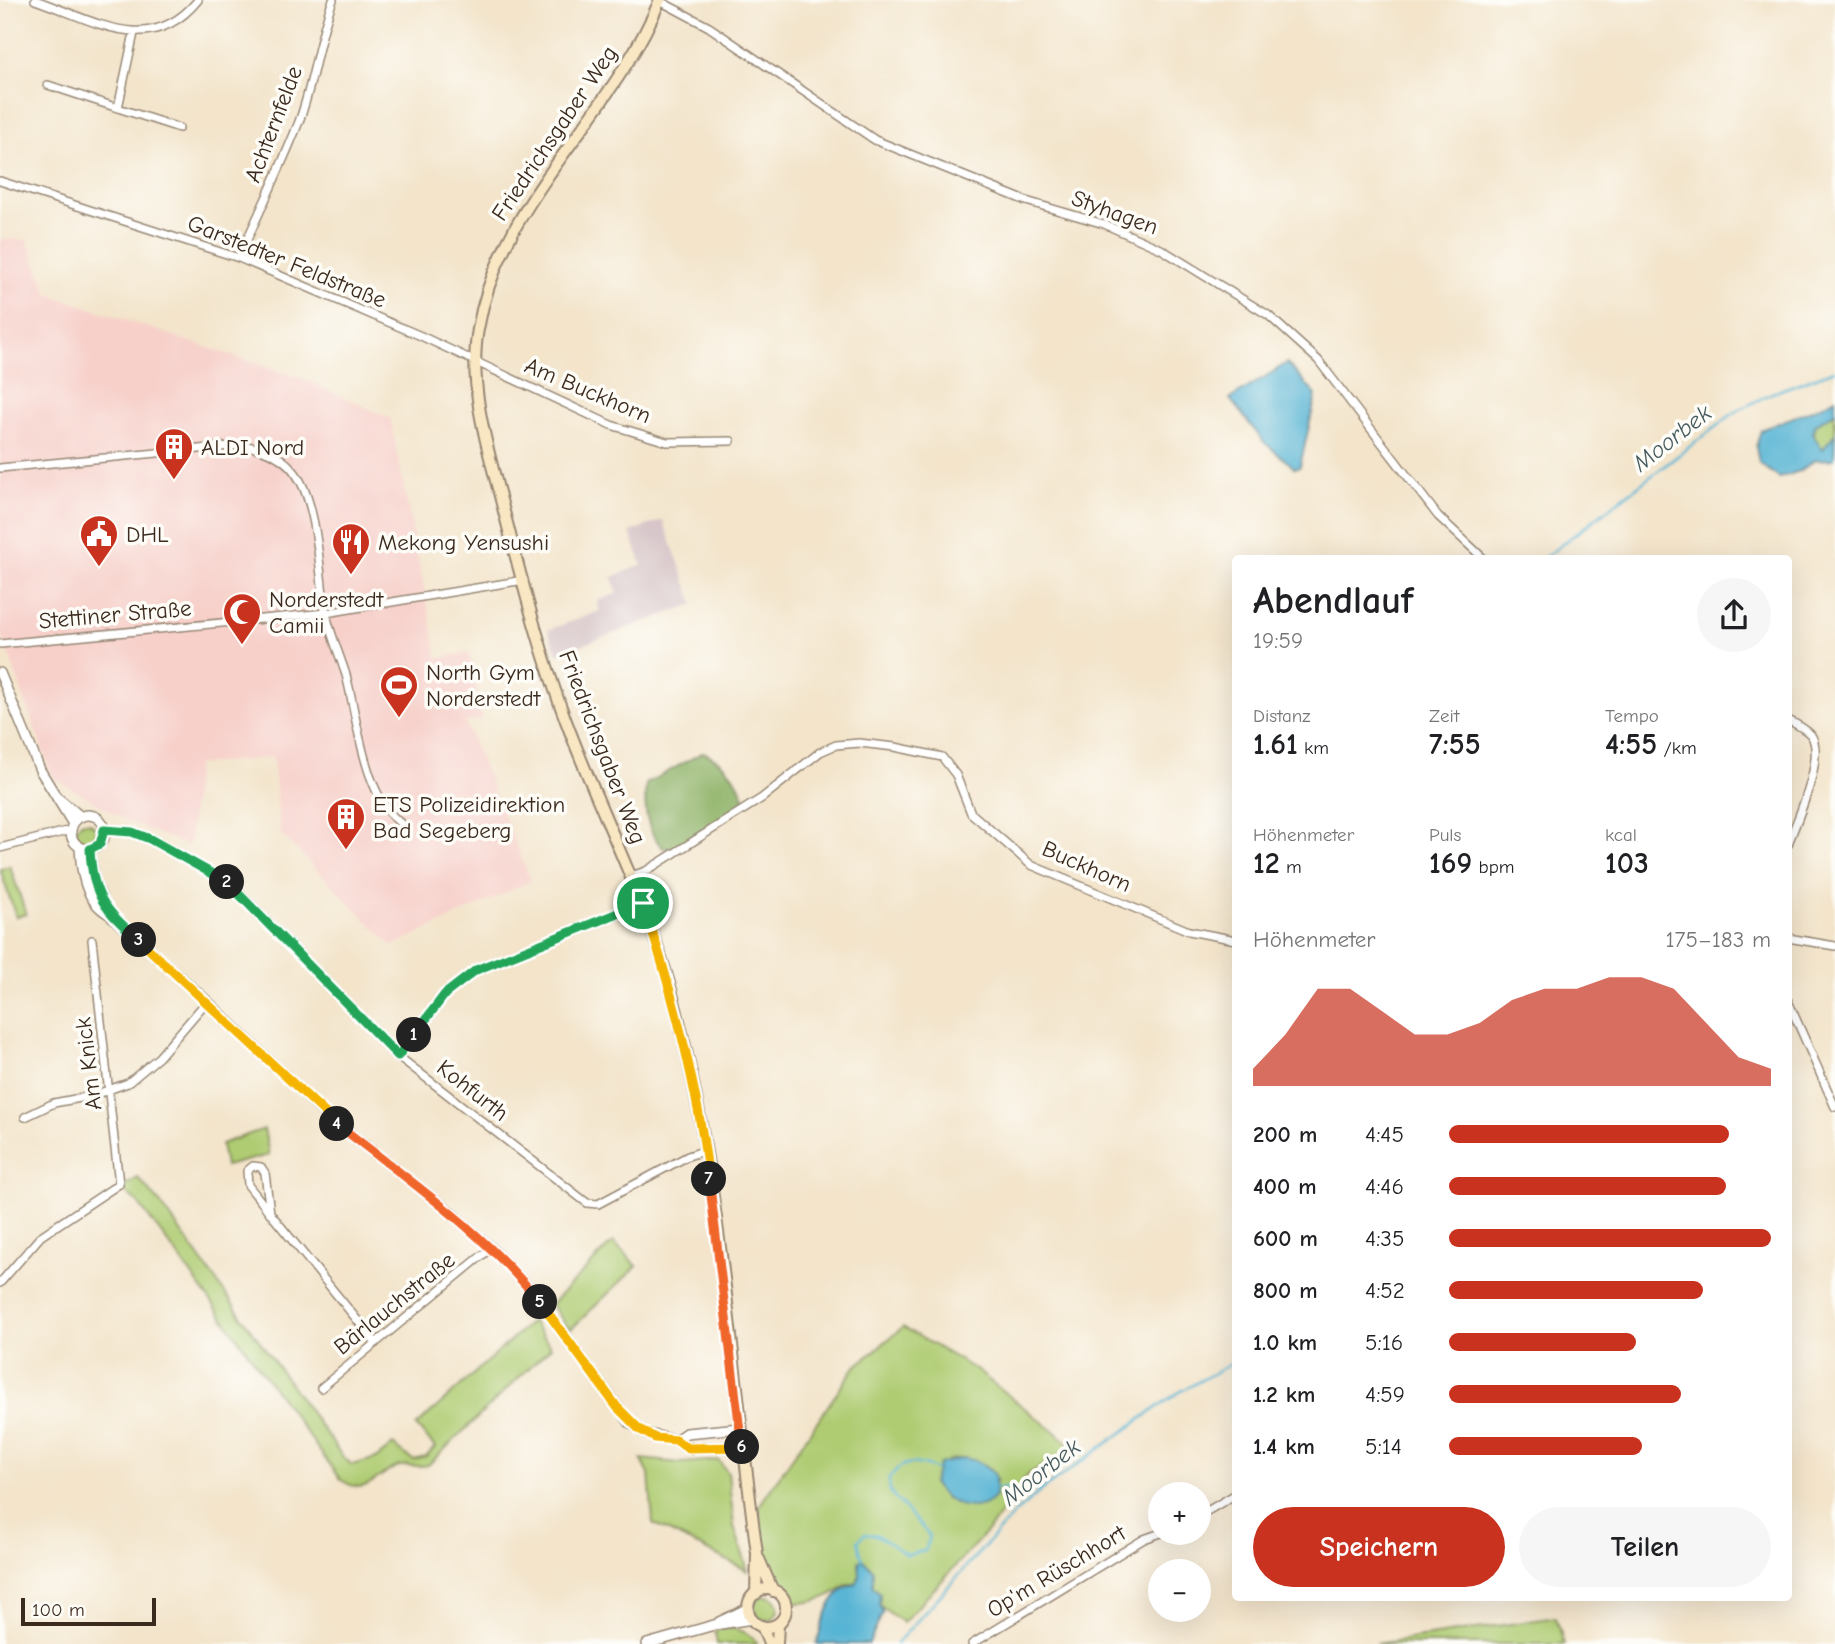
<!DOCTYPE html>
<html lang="de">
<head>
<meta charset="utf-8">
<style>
  body { margin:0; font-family:"Comic Neue",sans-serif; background:#f6f6f6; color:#202124; height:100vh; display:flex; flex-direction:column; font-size:26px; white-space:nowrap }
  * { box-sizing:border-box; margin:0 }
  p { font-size:23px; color:#757577 }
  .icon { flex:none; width:38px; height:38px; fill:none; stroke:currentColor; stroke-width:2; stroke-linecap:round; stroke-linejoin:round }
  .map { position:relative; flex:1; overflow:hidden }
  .side { position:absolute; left:1232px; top:555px; width:560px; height:1046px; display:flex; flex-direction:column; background:#fff; border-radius:7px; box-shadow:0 7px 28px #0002 }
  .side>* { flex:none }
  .tools { position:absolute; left:1148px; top:1482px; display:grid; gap:14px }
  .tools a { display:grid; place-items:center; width:63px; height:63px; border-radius:50%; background:#fff; box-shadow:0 7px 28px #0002; font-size:35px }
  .scale { position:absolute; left:21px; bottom:18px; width:135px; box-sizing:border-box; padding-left:7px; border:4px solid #3b2a1e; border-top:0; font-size:19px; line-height:24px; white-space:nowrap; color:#3b2a1e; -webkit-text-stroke:5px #fdfcf7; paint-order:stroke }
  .pin { position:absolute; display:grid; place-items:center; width:60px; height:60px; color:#fff; margin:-30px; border:4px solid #fff; border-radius:50%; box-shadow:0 2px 7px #0007 }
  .km { position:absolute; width:35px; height:35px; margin:-18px; border-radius:50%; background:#222; color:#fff; font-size:19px; line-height:35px; text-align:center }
  .round { display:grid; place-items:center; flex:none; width:74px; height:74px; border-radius:37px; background:#f6f6f6 }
  .head { display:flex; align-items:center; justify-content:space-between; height:119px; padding:0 21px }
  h1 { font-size:38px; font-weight:700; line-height:52px }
  .metrics { display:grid; grid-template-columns:repeat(3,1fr); gap:10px; height:119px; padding:7px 21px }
  .metrics div { display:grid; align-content:center }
  .metrics b { font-size:30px; font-weight:700 }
  .metrics small { font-size:19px; font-weight:400 }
  .metrics p { font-size:19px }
  .chart { height:196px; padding:14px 21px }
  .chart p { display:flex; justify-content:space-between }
  .chart svg { width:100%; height:126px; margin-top:7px; fill:#c8321e; opacity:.7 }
  .button { display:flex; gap:14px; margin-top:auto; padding:14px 21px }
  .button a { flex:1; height:80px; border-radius:42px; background:#c8321e; color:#fff; font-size:28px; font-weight:700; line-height:80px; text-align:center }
  .button a+a { background:#f6f6f6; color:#202124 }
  ul { padding:0 21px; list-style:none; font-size:23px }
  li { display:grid; grid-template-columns:112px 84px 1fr; align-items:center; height:52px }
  li i { height:18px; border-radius:9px; background:#c8321e }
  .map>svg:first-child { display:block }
  .built { fill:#f7d0ca }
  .industrial { fill:#d2bec2 }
  .green { fill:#afcc72; stroke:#757b48; stroke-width:2; fill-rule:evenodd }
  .forest { fill:#8bb064; stroke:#636d41; stroke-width:2 }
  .water { fill:#56b4d4; stroke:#486f79; stroke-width:2 }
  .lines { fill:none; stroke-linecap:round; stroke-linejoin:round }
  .stream { stroke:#56b4d4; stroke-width:2.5 }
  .minor-casing { stroke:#978774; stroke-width:10 }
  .tertiary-casing { stroke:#978774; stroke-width:12 }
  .secondary-casing { stroke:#978774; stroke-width:14 }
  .minor { stroke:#fff; stroke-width:7 }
  .tertiary { stroke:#fff; stroke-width:9 }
  .secondary { stroke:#f9e7c3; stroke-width:10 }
  .split-1-casing { stroke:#fff; stroke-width:14 }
  .split-2-casing { stroke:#fff; stroke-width:14 }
  .split-3-casing { stroke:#fff; stroke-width:14 }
  .split-4-casing { stroke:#fff; stroke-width:14 }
  .split-5-casing { stroke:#fff; stroke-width:14 }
  .split-6-casing { stroke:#fff; stroke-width:14 }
  .split-7-casing { stroke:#fff; stroke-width:14 }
  .split-8-casing { stroke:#fff; stroke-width:14 }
  .split-1 { stroke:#22a559; stroke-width:9 }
  .split-2 { stroke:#22a559; stroke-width:9 }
  .split-3 { stroke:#22a559; stroke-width:9 }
  .split-4 { stroke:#f5b400; stroke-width:9 }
  .split-5 { stroke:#f0652b; stroke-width:9 }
  .split-6 { stroke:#f5b400; stroke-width:9 }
  .split-7 { stroke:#f0652b; stroke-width:9 }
  .split-8 { stroke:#f5b400; stroke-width:9 }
  .labels { text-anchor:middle; stroke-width:7; stroke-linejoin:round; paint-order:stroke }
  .street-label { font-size:23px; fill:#3b2a1e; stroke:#fdfcf7 }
  .poi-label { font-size:23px; fill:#3b2a1e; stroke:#fdfcf7; text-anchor:start }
  .water-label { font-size:24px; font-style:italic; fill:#445a5e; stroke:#fdfcf7 }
</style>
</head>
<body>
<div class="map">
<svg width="1835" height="1644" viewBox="0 0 1835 1644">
  <rect width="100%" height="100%" fill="#fdfcf7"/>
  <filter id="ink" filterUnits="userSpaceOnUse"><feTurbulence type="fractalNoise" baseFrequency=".0143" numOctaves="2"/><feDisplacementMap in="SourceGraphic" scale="14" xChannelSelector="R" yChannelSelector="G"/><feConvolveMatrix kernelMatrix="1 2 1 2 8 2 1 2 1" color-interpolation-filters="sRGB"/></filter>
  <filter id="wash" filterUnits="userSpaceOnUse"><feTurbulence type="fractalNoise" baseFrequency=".00686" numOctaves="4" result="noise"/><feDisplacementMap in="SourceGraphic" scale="28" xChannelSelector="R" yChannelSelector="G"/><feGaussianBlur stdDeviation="1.57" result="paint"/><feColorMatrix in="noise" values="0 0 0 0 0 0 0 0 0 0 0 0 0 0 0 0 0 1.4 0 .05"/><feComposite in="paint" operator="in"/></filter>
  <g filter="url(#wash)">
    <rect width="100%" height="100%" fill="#f3e4ca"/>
    <path class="built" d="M0,239L27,240L48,294L308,381L390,418L438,658L469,653L482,719L465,722L531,881L392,946L280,833L273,757L196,765L189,846L126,820L52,777L0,629Z"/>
    <path class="industrial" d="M663,520L694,604L557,654L548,630L600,611L597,601L618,593L612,577L642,565L630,532Z"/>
    <path class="green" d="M1835,413V434L1823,449C1815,440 1811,436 1815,424Z
      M76 832a10 10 0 1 1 20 0a10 10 0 1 1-20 0Z
      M10,866L26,914L16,917L0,869Z
      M264,1129L269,1155L225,1166L221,1144Z
      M138,1178L161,1204L342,1456L352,1465L377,1458L393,1445L413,1460L426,1457L435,1447L416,1426L532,1321L551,1347L428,1465C418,1468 408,1464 400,1466C375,1472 369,1500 340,1479L184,1264L138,1203L121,1188Z
      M613,1242L637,1266L570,1330L551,1304Z
      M903,1327L976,1370L1074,1447L1027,1475L993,1525L903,1623L879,1605L880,1593L873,1587V1570L859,1562L860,1575L856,1584H847C834,1596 812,1604 794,1603C788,1592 778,1588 772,1578C761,1557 761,1529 759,1506L854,1368ZM964,1458L991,1469L997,1481L946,1499L933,1483L949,1460Z
      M641,1459L681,1463L718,1460L728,1473L734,1526L748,1571L653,1523L649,1474Z
      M754 1608a12 12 0 1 1 24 0a12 12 0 1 1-24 0Z
      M1556,1617L1564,1644H1375Z
      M726,1628C738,1628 751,1633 757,1644H717L715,1631Z"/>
    <path class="forest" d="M703,752C726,762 739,779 746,803L674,849L663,848C645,830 644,807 646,784Z"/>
    <path class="water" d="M1287,363L1316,395L1300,466L1295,468L1265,443L1230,399Z
      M1835,398V413L1815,424L1812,434L1823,449L1835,434L1834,459L1815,460L1800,471L1779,478L1759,463L1756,447L1761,430C1785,418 1813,413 1835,398Z
      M964,1458L977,1461L995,1474V1497C975,1517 946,1504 933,1483L939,1464Z
      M862,1559L873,1570V1587L880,1593L879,1605L883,1612L869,1644H817C821,1624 833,1586 856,1584L860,1575L859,1562Z"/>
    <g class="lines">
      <path class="stream" d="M1544,558L1735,412L1772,393L1835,370
        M996,1488L1042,1489
        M862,1559L858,1541L864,1534L877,1535L907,1555L926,1550L929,1535L890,1492L889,1478C904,1458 914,1462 936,1469
        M896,1644L1015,1513L1043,1489L1176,1394L1236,1361"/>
    </g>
  </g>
  <g filter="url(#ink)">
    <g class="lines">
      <defs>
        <path id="minor" d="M35,0C94,20 150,59 198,0
          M658,0L709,27L875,140L1026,201L1104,224L1161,249L1268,315L1318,360L1438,516L1483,558
          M48,85L118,108L134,33
          M118,108L179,128
          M0,181L239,258L421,336L611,425L667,442L731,441
          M239,258C259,212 282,166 300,119C314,80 318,39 333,0
          M0,468L241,445C262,448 284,456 296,474C318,505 319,571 325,609C329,631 339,653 346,675C358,719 363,797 403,825
          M0,644L326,613L524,580
          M1788,720C1796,724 1806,729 1811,735C1826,757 1797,820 1788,844
          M104,830L132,832L150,839L234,887L398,1056L587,1203L598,1204L688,1156L706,1150
          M0,848L71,830
          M631,876L646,871L762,798L820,752L836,745L859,743L895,747L942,757L956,775L971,813L1031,865L1189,931L1236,940
          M1788,938L1835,946
          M1788,1001L1835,1107
          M398,1056L445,994L476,970L643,903
          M25,1117L54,1103L91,1096L128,1083L159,1057L207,1001
          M270,1213L248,1185L247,1171L253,1166L261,1167L265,1173L270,1213L376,1343
          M0,1283L41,1236L119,1184L92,940
          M321,1388L491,1248
          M1199,1516L1236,1494
          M972,1644L1144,1539L1161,1533"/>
        <path id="tertiary" d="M0,673L40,770L73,824
          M59,799L81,817
          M71 832a17 17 0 1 1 34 0a17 17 0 1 1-34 0Z
          M80,847C81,872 85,901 109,914L207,1001L328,1117L448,1210L491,1248L530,1289L630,1423L647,1434L676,1440L687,1448L742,1447
          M90,849L94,881L109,914
          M676,1440L686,1433L740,1428
          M719,1622L749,1608
          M647,1644L714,1625L752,1619"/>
        <path id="secondary" d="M660,0C612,118 500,199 478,329C468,385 487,446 501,500C520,573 539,650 566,721C600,812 645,897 671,990C721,1173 731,1365 757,1553L756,1594
          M759,1559L773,1591
          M748 1608a19 19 0 1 1 38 0a19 19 0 1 1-38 0Z
          M762,1626L769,1644
          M777,1644L778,1624"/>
      </defs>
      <use href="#minor" class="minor-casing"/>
      <use href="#tertiary" class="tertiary-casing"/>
      <use href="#secondary" class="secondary-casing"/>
      <use href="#minor" class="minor"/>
      <use href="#tertiary" class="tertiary"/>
      <use href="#secondary" class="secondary"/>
    </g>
  </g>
  <g class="lines" filter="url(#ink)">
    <defs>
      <path id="split-1" d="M414,1035L445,994L476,970L643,903"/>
      <path id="split-2" d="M227,882L398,1056L414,1035"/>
      <path id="split-3" d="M139,940C105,910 92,896 90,849L100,844L104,830L132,832L150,839L227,882"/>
      <path id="split-4" d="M139,940L337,1124"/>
      <path id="split-5" d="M337,1124C408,1180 483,1231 540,1302"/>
      <path id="split-6" d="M540,1302L617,1407L639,1429L655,1438L676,1440L687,1448L742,1447"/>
      <path id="split-7" d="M709,1179L742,1447"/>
      <path id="split-8" d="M643,903C673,993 697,1084 709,1179"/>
    </defs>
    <use href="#split-1" class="split-1-casing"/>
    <use href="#split-2" class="split-2-casing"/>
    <use href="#split-3" class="split-3-casing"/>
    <use href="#split-4" class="split-4-casing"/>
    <use href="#split-5" class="split-5-casing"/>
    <use href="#split-6" class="split-6-casing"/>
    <use href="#split-7" class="split-7-casing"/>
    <use href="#split-8" class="split-8-casing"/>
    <use href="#split-1" class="split-1"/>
    <use href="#split-2" class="split-2"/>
    <use href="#split-3" class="split-3"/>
    <use href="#split-4" class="split-4"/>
    <use href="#split-5" class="split-5"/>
    <use href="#split-6" class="split-6"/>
    <use href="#split-7" class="split-7"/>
    <use href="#split-8" class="split-8"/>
  </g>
  <defs>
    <symbol id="building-pin" viewBox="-11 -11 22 30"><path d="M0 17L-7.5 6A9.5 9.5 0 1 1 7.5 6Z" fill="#c8321e" stroke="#fdfcf7"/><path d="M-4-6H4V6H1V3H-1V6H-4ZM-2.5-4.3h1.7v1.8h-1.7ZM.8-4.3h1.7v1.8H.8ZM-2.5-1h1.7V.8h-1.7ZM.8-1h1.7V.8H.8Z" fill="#fff"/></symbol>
    <symbol id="civic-pin" viewBox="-11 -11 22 30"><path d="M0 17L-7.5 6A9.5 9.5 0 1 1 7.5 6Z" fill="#c8321e" stroke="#fdfcf7"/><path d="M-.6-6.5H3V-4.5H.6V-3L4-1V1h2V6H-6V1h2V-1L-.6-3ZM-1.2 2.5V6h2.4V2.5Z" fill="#fff"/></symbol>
    <symbol id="restaurant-pin" viewBox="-11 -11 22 30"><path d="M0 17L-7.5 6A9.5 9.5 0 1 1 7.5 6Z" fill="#c8321e" stroke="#fdfcf7"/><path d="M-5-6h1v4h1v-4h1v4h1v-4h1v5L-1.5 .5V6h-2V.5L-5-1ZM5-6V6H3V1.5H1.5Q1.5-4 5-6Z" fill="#fff"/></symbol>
    <symbol id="mosque-pin" viewBox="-11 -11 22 30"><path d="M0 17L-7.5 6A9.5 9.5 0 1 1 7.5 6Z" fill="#c8321e" stroke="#fdfcf7"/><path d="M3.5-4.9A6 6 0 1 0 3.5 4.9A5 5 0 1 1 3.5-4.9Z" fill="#fff"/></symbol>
    <symbol id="stadium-pin" viewBox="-11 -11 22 30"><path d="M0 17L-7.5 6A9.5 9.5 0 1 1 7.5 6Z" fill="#c8321e" stroke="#fdfcf7"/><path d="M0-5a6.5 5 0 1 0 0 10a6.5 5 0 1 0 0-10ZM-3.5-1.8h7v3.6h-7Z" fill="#fff"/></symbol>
  </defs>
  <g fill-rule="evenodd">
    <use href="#building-pin" x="152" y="425" width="44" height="60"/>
    <use href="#civic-pin" x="77" y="512" width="44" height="60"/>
    <use href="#restaurant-pin" x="329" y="520" width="44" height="60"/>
    <use href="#mosque-pin" x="220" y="590" width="44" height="60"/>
    <use href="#stadium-pin" x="377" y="663" width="44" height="60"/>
    <use href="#building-pin" x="324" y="795" width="44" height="60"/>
  </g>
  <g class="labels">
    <g class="street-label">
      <text transform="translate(273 124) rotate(-69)" y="8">Achternfelde</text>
      <text transform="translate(554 133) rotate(-56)" y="8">Friedrichsgaber Weg</text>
      <text transform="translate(1115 212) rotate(20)" y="8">Styhagen</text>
      <text transform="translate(287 261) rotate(22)" y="8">Garstedter Feldstraße</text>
      <text transform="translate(588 390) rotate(23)" y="8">Am Buckhorn</text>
      <text transform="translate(115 614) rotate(-5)" y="8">Stettiner Straße</text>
      <text transform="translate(603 747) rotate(69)" y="8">Friedrichsgaber Weg</text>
      <text transform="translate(1087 866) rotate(24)" y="8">Buckhorn</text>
      <text transform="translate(88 1064) rotate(-97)" y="8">Am Knick</text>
      <text transform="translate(473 1090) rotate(38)" y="8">Kohfurth</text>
      <text transform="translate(394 1303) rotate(-39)" y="8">Bärlauchstraße</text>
      <text transform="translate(1056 1571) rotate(-31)" y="8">Op'm Rüschhort</text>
    </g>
    <g class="poi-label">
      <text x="201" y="455">ALDI Nord</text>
      <text x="126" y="542">DHL</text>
      <text x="378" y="550">Mekong Yensushi</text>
      <text x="269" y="607">Norderstedt<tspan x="269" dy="26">Camii</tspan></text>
      <text x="426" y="680">North Gym<tspan x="426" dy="26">Norderstedt</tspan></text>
      <text x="373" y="812">ETS Polizeidirektion<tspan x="373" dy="26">Bad Segeberg</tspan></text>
    </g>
    <g class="water-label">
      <text transform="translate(1672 438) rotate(-38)" y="8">Moorbek</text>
      <text transform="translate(1041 1472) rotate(-38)" y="8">Moorbek</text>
    </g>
  </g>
</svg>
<div class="tools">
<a>+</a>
<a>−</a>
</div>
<div class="scale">100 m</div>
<div class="pin" style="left:643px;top:903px;background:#1e9e55"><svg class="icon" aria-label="arrive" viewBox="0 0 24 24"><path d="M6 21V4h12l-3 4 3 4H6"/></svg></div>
<b class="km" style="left:414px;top:1035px">1</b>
<b class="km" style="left:227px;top:882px">2</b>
<b class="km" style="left:139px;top:940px">3</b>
<b class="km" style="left:337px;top:1124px">4</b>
<b class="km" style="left:540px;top:1302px">5</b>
<b class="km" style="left:742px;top:1447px">6</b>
<b class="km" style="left:709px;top:1179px">7</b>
<section class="side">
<div class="head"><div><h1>Abendlauf</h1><p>19:59</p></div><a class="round"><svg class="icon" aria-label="share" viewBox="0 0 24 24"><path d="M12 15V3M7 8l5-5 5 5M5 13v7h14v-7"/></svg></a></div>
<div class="metrics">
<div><p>Distanz</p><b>1.61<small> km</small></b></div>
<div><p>Zeit</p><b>7:55</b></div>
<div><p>Tempo</p><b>4:55<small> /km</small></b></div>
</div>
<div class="metrics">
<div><p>Höhenmeter</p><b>12<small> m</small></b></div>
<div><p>Puls</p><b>169<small> bpm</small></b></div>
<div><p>kcal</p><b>103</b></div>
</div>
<div class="chart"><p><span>Höhenmeter</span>175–183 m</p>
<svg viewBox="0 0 160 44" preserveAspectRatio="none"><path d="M0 44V38L10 26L20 10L30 10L40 18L50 26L60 26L70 22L80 14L90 10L100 10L110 6L120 6L130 10L140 22L150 34L160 38V44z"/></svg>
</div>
<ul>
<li><b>200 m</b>4:45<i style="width:87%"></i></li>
<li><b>400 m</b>4:46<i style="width:86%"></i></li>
<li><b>600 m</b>4:35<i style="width:100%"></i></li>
<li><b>800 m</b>4:52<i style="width:79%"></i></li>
<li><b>1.0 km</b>5:16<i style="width:58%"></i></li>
<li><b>1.2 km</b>4:59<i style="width:72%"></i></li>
<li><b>1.4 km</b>5:14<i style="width:60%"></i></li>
</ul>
<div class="button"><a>Speichern</a><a>Teilen</a></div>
</section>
</div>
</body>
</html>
